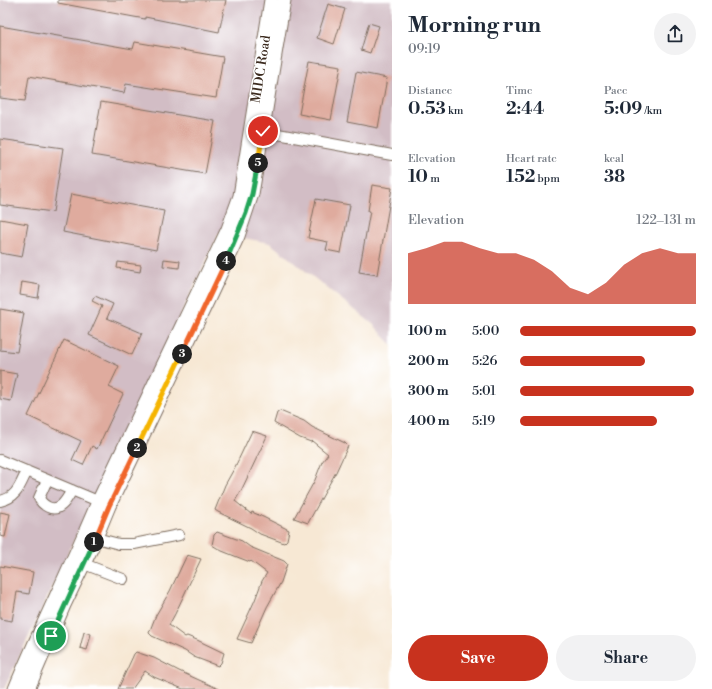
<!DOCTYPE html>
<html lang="en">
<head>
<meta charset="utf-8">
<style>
  body { margin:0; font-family:"Libre Bodoni",serif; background:#f2f2f3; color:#1f2937; height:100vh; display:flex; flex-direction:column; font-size:15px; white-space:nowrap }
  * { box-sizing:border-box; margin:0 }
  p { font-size:13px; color:#747a83 }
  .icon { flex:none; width:22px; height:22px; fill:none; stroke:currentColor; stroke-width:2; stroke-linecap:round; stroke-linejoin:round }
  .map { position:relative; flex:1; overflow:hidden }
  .side { display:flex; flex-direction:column; background:#fff; width:320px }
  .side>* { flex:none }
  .pin { position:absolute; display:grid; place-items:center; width:34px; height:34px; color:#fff; margin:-17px; border:2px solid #fff; border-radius:50%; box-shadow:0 1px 4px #0007 }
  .km { position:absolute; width:20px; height:20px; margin:-10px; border-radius:50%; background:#222; color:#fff; font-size:11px; line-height:20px; text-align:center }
  .round { display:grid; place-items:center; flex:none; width:42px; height:42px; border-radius:21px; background:#f2f2f3 }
  .overview { display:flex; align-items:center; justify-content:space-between; height:68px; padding:0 16px }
  h1 { font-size:22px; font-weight:700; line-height:30px }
  .metrics { display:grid; grid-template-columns:repeat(3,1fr); gap:6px; height:68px; padding:4px 16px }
  .metrics div { display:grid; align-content:center }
  .metrics b { font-size:17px; font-weight:700 }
  .metrics small { font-size:11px; font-weight:400 }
  .metrics p { font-size:11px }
  .chart { height:112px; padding:8px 16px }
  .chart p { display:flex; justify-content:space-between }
  .chart svg { width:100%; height:72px; margin-top:4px; fill:#c8321e; opacity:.7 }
  .primary-button { display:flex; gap:8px; margin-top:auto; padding:8px 16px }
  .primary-button a { flex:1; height:46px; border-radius:24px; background:#c8321e; color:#fff; font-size:16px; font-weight:700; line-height:46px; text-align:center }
  .primary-button a+a { background:#f2f2f3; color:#1f2937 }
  ul { padding:0 16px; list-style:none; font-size:13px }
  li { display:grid; grid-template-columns:64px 48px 1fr; align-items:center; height:30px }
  li i { height:10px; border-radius:5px; background:#c8321e }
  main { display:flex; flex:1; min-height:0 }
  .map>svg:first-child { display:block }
  .industrial { fill:#d2bdc5 }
  .building { fill:#dfab9e }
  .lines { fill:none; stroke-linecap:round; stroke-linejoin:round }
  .minor-casing { stroke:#7d6c5e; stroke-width:12 }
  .major-casing { stroke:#7d6c5e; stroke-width:15 }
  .minor { stroke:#fff; stroke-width:10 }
  .major { stroke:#fff; stroke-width:13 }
  .split-1-casing { stroke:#fff; stroke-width:8 }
  .split-2-casing { stroke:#fff; stroke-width:8 }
  .split-3-casing { stroke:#fff; stroke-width:8 }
  .split-4-casing { stroke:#fff; stroke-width:8 }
  .split-5-casing { stroke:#fff; stroke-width:8 }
  .split-6-casing { stroke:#fff; stroke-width:8 }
  .split-1 { stroke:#22a559; stroke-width:5 }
  .split-2 { stroke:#f0652b; stroke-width:5 }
  .split-3 { stroke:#f5b400; stroke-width:5 }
  .split-4 { stroke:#f0652b; stroke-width:5 }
  .split-5 { stroke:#22a559; stroke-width:5 }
  .split-6 { stroke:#f5b400; stroke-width:5 }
  .labels { text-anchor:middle; stroke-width:3; stroke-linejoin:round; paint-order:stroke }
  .street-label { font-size:13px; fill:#3b2a1e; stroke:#fff }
</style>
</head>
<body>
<main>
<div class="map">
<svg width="392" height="689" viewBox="0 0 392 689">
  <rect width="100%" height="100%" fill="#fff"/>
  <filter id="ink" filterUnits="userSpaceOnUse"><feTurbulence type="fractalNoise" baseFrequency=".025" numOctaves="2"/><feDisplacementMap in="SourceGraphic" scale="8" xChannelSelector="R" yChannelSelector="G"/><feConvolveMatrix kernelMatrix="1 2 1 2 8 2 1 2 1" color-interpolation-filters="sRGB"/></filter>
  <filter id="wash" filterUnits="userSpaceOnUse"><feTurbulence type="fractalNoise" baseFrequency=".012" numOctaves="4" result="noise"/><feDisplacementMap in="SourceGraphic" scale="16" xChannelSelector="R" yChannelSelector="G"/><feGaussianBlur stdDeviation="0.9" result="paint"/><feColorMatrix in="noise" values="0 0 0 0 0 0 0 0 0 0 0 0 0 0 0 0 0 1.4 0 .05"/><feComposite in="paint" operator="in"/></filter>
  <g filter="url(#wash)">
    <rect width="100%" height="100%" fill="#f7e8d4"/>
    <path class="industrial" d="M0,0H392V345L374,325L270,243L219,233L4,689H0Z"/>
    <g id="blocks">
      <path class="building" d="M58,0H226L219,32L145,17V19L58,3Z
        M328,4L345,9L334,44L317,38Z
        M369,23L379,26L370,53L361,50Z
        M0,26L133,49L135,42L223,57L216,98L126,84L124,93L29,76L25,101L0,98Z
        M309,61L341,66L331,120L299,114Z
        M356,72L387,78L378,128L347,122Z
        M101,102L215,121L205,174L92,155Z
        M0,139L63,148L53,212L0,205Z
        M372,185L392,188L377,275L359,272L370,211H368Z
        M71,194L164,211L156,250L63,232Z
        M316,199L350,205L341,253L326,250L328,242L308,238Z
        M0,219L28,224L22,257L0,253Z
        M164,259L180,261L179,268L163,266Z
        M118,262L141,265L140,272L117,268Z
        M22,282L40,285L38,298L20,295Z
        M95,296L113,304L107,318L142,333L132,355L89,335L102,306L92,301Z
        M0,309L24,313L17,352L0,350Z
        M64,340L119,366L109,387L123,394L97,449L92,446L83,465L72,460L81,441L28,416Z
        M0,371L17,374L11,401L0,399Z
        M280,411L304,421L312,427L345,443L348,446L336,472L327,488L308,523L294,518L315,480L322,462L328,454L312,441L311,442L300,438L274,423L277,413Z
        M252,431L267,436L241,491L235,501L251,514L252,512L263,517L289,530L287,540L284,543L260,534L251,528L218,512L215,510L225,485L235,467Z
        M0,512L10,514L5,537L0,536Z
        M217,532L242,541L250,547L284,561L287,564L281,582L267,607L251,643L237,639L255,600L262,581L267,573L251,561L250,562L222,551L212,545L214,535Z
        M187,555L201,559L175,614L169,625L185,637L187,636L197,640L224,653L221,663L218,666L194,657L185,651L152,636L149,633L156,615L170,591Z
        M0,566L33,572L29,594L17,592L12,621L0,619Z
        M84,632L91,634L87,650L80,648Z
        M136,652L154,658L179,671L219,689H183L154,677L145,671L132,689H118L134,654Z"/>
    </g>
  </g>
  <g filter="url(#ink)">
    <use href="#blocks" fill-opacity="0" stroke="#7d6c5e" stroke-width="1"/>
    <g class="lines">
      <defs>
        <path id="minor" d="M256,130L392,155
          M0,460L105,504
          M47,480L39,498C41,503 44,505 48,507C60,513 67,499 72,490
          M0,501C17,498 20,485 27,471
          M96,538L119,544H134L179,535
          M84,564L123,579"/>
        <path id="major" d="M15,689C41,626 72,565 98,502L228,229L240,196L271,0
          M28,689L64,605L92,547L109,506L207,302L238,236L252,194L284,0"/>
      </defs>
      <use href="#minor" class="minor-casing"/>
      <use href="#major" class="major-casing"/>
      <use href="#minor" class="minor"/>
      <use href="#major" class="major"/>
    </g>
  </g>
  <g class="lines" filter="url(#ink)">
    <defs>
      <path id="split-1" d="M51,636L94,542"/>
      <path id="split-2" d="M94,542L109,506L137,448"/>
      <path id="split-3" d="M137,448L182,354"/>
      <path id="split-4" d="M182,354L226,261"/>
      <path id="split-5" d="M226,261L246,213L252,194L258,163"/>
      <path id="split-6" d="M258,163L263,131"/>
    </defs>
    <use href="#split-1" class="split-1-casing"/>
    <use href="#split-2" class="split-2-casing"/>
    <use href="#split-3" class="split-3-casing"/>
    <use href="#split-4" class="split-4-casing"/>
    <use href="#split-5" class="split-5-casing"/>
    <use href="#split-6" class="split-6-casing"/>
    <use href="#split-1" class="split-1"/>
    <use href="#split-2" class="split-2"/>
    <use href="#split-3" class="split-3"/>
    <use href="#split-4" class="split-4"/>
    <use href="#split-5" class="split-5"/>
    <use href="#split-6" class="split-6"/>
  </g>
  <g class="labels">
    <g class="street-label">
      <text transform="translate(260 69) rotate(-81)" y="5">MIDC Road</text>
    </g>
  </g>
</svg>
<div class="pin" style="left:51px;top:636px;background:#1e9e55"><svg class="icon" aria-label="arrive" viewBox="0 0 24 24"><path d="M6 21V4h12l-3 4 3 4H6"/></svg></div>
<div class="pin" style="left:263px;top:131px;background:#d93025"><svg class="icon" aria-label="check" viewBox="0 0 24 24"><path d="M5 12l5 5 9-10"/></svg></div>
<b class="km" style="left:94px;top:542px">1</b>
<b class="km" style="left:137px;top:448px">2</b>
<b class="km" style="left:182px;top:354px">3</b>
<b class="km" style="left:226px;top:261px">4</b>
<b class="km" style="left:258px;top:163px">5</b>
</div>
<section class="side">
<div class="overview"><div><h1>Morning run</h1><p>09:19</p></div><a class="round"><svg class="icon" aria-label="share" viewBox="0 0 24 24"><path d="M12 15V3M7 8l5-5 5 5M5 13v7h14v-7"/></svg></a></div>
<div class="metrics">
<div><p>Distance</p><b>0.53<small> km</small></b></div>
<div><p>Time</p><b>2:44</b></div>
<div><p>Pace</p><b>5:09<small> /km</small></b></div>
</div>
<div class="metrics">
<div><p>Elevation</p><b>10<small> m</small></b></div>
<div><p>Heart rate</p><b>152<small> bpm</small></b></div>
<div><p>kcal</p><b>38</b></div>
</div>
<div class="chart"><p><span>Elevation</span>122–131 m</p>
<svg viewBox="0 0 160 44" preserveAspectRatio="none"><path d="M0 44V13L10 10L20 6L30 6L40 10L50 13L60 13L70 17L80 24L90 34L100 38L110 31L120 20L130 13L140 10L150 13L160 13V44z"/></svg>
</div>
<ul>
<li><b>100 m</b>5:00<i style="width:100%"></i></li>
<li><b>200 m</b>5:26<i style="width:71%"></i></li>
<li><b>300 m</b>5:01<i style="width:99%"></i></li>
<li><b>400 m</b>5:19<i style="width:78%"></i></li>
</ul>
<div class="primary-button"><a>Save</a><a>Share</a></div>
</section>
</main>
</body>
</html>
